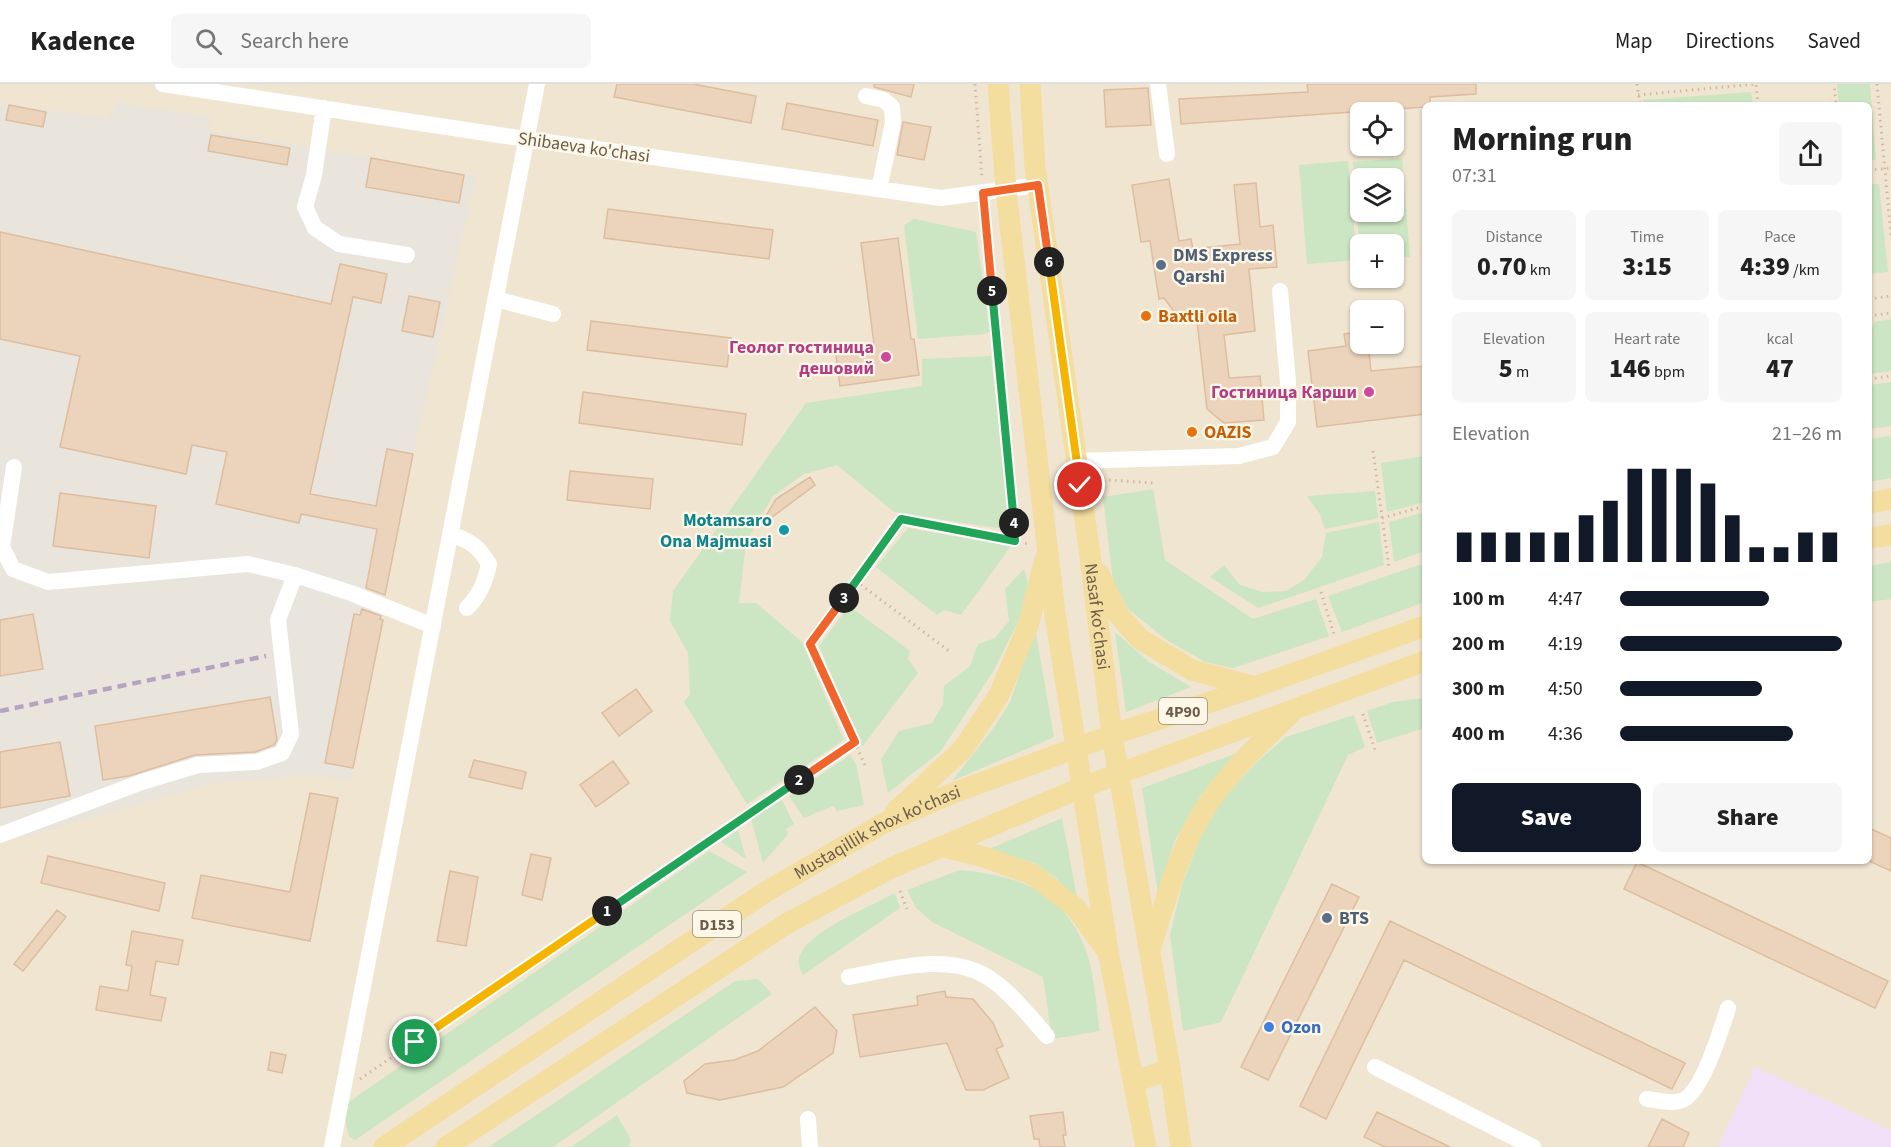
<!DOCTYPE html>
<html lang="en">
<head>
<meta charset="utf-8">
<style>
  body { margin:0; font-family:"Source Sans 3",sans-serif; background:#f6f6f6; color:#222; height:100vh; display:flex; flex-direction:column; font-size:22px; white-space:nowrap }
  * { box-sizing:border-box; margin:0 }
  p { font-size:20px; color:#767676 }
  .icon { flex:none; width:33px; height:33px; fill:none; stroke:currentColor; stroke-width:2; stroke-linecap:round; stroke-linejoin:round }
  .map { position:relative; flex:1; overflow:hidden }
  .panel { position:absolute; left:1422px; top:18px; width:450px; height:762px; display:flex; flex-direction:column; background:#fff; border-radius:9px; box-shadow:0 2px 4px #0004 }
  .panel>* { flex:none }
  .fabs { position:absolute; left:1350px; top:18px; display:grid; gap:12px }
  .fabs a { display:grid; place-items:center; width:54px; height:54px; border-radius:9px; background:#fff; box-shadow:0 2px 4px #0004; font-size:30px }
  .pin { position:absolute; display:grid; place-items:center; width:51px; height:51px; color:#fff; margin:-26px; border:3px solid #fff; border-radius:50%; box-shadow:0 2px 6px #0007 }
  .km { position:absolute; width:30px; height:30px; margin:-15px; border-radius:50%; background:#222; color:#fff; font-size:16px; line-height:30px; text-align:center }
  .round { display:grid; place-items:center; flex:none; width:63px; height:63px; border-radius:9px; background:#f6f6f6 }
  .head { display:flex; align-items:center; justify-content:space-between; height:102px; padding:0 30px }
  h1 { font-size:33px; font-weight:800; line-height:45px }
  .metrics { display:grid; grid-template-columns:repeat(3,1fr); gap:9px; height:102px; padding:6px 30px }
  .metrics div { display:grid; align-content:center; border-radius:9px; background:#f6f6f6; text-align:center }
  .metrics b { font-size:26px; font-weight:800 }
  .metrics small { font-size:16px; font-weight:400 }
  .metrics p { font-size:16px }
  .chart { height:168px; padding:12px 30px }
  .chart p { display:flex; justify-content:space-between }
  .chart svg { width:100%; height:108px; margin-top:6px; stroke:#111827; stroke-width:6 }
  .primary-button { display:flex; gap:12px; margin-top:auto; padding:12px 30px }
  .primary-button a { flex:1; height:69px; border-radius:9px; background:#111827; color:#fff; font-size:24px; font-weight:800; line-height:69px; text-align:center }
  .primary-button a+a { background:#f6f6f6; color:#222 }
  ul { padding:0 30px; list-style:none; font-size:20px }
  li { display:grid; grid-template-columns:96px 72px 1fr; align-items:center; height:45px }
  li i { height:15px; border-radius:8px; background:#111827 }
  header { display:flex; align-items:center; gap:36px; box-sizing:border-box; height:84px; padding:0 30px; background:#fff; border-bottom:2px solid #e0e0e0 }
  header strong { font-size:28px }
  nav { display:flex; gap:33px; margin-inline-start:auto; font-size:21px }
  .search { width:420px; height:54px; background:#f6f6f6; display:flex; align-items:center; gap:15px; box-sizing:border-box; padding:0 21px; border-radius:9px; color:#767676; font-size:22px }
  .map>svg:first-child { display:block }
  .residential { fill:#f0e5d1; fill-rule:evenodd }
  .industrial { fill:#e9e4dc }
  .education { fill:#f0dff6 }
  .green { fill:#cce5c2; fill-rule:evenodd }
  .building { fill:#ecd4bc; stroke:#ddbd9e; stroke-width:1.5 }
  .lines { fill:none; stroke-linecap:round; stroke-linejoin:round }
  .path { stroke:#d1b89f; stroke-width:3; stroke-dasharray:1.5 4.5; stroke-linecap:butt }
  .minor { stroke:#fff; stroke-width:16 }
  .major { stroke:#f3dd9f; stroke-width:21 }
  .rail { stroke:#b6a2c1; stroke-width:4.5; stroke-dasharray:9 6; stroke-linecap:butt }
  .split-1-casing { stroke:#fff; stroke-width:12 }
  .split-2-casing { stroke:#fff; stroke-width:12 }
  .split-3-casing { stroke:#fff; stroke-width:12 }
  .split-4-casing { stroke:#fff; stroke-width:12 }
  .split-5-casing { stroke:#fff; stroke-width:12 }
  .split-6-casing { stroke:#fff; stroke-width:12 }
  .split-7-casing { stroke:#fff; stroke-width:12 }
  .split-1 { stroke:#f5b400; stroke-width:8 }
  .split-2 { stroke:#22a559; stroke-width:8 }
  .split-3 { stroke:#f0652b; stroke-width:8 }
  .split-4 { stroke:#22a559; stroke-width:8 }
  .split-5 { stroke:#22a559; stroke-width:8 }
  .split-6 { stroke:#f0652b; stroke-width:8 }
  .split-7 { stroke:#f5b400; stroke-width:8 }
  .service-dot { fill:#5c6f8a; stroke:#fdf7e7; stroke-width:2 }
  .food-dot { fill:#e8710a; stroke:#fdf7e7; stroke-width:2 }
  .hotel-dot { fill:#d1479c; stroke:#fdf7e7; stroke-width:2 }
  .culture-dot { fill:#0f9aa8; stroke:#fdf7e7; stroke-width:2 }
  .shop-dot { fill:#3f7fe0; stroke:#fdf7e7; stroke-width:2 }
  .labels { text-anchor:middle; stroke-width:4.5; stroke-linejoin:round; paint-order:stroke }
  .shield { fill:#fdf7e7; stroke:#998a7a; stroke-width:1.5 }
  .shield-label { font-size:16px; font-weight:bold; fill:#6e5b4b }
  .street-label { font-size:18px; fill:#6e5b4b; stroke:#fdf7e7 }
  .service-label { font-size:18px; font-weight:bold; fill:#4e5e75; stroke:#fdf7e7; text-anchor:start }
  .food-label { font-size:18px; font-weight:bold; fill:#c56008; stroke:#fdf7e7; text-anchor:start }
  .hotel-label { font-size:18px; font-weight:bold; fill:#b23c85; stroke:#fdf7e7; text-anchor:end }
  .culture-label { font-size:18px; font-weight:bold; fill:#0d838f; stroke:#fdf7e7; text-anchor:end }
  .shop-label { font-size:18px; font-weight:bold; fill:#366cbe; stroke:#fdf7e7; text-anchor:start }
</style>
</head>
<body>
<header>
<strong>Kadence</strong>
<div class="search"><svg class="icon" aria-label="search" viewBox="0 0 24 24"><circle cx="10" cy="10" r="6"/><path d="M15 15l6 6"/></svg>Search here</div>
<nav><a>Map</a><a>Directions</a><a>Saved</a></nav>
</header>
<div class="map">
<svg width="1891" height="1063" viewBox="0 0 1891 1063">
  <rect width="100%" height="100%" fill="#faf3e1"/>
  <path class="residential" d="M0,0H1891V1063H0ZM1425,21H1869V777H1425ZM1360,28H1394V62H1360ZM1360,94H1394V128H1360ZM1360,160H1394V194H1360ZM1360,226H1394V260H1360Z"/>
  <path class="industrial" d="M0,18L107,35L119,19L209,33L210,47L476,91L413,370L385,514L383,536L353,684L350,696L315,691L212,699L0,760Z"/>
  <path class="education" d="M1755,983L1891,1046V1063H1718Z"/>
  <path class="green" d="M1837,0H1870L1876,76H1869V21H1839Z
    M1751,8L1753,21H1644L1643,16Z
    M1402,74L1410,173L1394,174V160H1360V171L1353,78ZM1360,94H1394V128H1360Z
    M1348,77L1357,176L1307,180L1299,81Z
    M1869,100H1879L1888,188L1869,190Z
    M914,135L976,148L990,248L984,250L918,255L904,141Z
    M1891,235V287L1869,290V257L1874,238Z
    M991,272L1010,446L894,428L837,381L804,390L773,412L746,458L739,519H756L802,558L844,656L747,720L684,618L690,610L688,569L670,537L673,507L806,319L922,302V275Z
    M1891,298V342L1869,345V301Z
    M1891,352V394L1869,398V355Z
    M1425,372V418L1387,428L1381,379Z
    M1153,405L1165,476L1253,535L1316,515L1329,552L1233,584L1205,578L1167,556L1128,525L1113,497L1103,413Z
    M1375,407L1378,434L1325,445L1320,430L1307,412Z
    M1425,428V467L1394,478L1389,438Z
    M1379,438L1384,481L1258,524L1210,493L1224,481L1240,501L1263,508L1286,507L1304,496L1322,473L1326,449Z
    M908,444L1011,462L961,531L944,526L937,531L876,483Z
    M1891,478V515L1869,518V482Z
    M1425,479V518L1342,548L1328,512Z
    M1024,485L1029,504L1022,530L994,586L941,667L888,709L881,676L899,647L932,639L943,620L944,602L970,582L978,560L995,554L1009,537L1005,505Z
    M849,522L910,567L908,575L918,589L862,663L819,562Z
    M1035,545L1054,653L952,697L995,642L1010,618Z
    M1115,548L1149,578L1191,603L1126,628Z
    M1425,614V644L1377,659L1367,627L1393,618Z
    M1354,631L1365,663L1348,671L1221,938L1183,947L1170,851L1182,801L1201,751L1226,711L1258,677L1286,653Z
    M1243,667L1201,711L1174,758L1158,810L1142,704Z
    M850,671L856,680L864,721L837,727L833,722L804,734L789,712Z
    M782,716L794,740L786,745L788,750L763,779L751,735Z
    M1062,734L1078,819L1056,794L1035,779L987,766Z
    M738,746L746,775L721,758Z
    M709,767L747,788L355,1056L349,1053L345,1035L346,1020Z
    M960,786C1022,792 1068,809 1088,873C1095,896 1096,923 1100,947L1052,955L1043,893L932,838L916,824L907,806Z
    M895,809L900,824L803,891C799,884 797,876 801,869C812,846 871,822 895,809Z
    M758,895L772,910L553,1063H489L735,897Z
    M617,1031L631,1056L629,1063H571Z"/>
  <path class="building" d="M617,0H693L756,12L751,39L614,13Z
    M874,0H914L911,13L874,3Z
    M1307,0H1476V10L1430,13V21L1425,23L1181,40L1179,15L1308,8Z
    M1148,4L1151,41L1106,43L1104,6Z
    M787,19L878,36L873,62L782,45Z
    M9,21L46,28L43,43L6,36Z
    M903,38L931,43L924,76L897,71Z
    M211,51L290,64L287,81L208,67Z
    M371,74L464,91L459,119L366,103Z
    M1169,95L1179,157L1191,155L1193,165L1240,160L1234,101L1256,99L1260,143L1273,141L1277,183L1249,185L1255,247L1224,251L1229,294L1260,292L1264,336L1224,339L1207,325L1197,237L1179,234L1164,214L1159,215L1150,157L1141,158L1132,101Z
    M608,125L773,146L769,175L604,154Z
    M0,148L331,220L340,180L387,190L381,219L353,213L310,410L376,422L387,365L413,370L385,511L366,504L377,445L301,430L299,439L216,420L227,368L192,361L186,390L60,363L80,272L0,255Z
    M898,154L911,255H914L919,291L840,302L835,264L874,260L861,159Z
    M409,212L440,218L433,253L402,247Z
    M591,237L731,254L727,283L587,266Z
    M1360,248V260H1368L1371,287L1425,282V330L1317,343L1308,267L1346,262L1344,250Z
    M583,308L746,330L742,361L579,339Z
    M570,387L653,395L650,425L567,416Z
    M810,393L815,401L760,442L776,415Z
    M60,409L156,422L149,474L53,462Z
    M362,525L381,532L380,535L383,536L353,684L325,679L354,530L360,531Z
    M33,530L43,585L0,592V536Z
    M636,605L652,627L619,652L602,629Z
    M270,613L277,656L274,661L255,668L195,671L129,692L103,696L95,642Z
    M60,658L70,712L0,724V668Z
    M474,676L526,688L522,705L469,693Z
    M613,677L629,699L596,723L580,701Z
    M310,709L338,714L310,857L192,834L201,791L290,808Z
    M1869,744L1891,754V787L1869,777Z
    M531,770L551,774L542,816L522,811Z
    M48,772L165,799L159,827L41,799Z
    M1637,778L1888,897L1875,924L1624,805Z
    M450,787L478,793L466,862L437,857Z
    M1332,800L1359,813L1268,996L1241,983Z
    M57,826L66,833L23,887L14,880Z
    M1390,837L1685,979L1672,1005L1404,876L1326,1035L1300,1022Z
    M132,847L183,856L178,881L156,877L150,911L166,914L161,937L96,926L100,902L128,907L132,882L126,881Z
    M945,907L946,913L973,915L993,939L1003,962L996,965L1009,994L983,1006H966L947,959L860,973L853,931L918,921L917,912Z
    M815,923L837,947L833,969L783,1003L720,1016L687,1009L684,997L705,980L734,976L758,967Z
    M271,968L286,971L282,989L268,986Z
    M1063,1028L1066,1051H1063L1065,1063H1040L1039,1055H1034L1030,1032Z
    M1377,1028L1450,1063H1385L1364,1053Z
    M1662,1035L1689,1049L1683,1063H1648Z"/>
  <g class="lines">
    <path class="path" d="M975,0L982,94
      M1637,0L1640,21
      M1877,0L1891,152
      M1638,11L1756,0L1758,21
      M1807,21L1836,19L1834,0
      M1869,86L1891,84
      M984,124L1015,457
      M1869,215L1891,212
      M1869,232L1891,229
      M1869,295L1891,292
      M1373,367L1389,484
      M1109,396L1154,399
      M1382,434L1425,422
      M856,497L949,567
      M1321,508L1334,550
      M1363,630L1375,666
      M865,681L810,560L901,435L1029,460
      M900,807L907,825
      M360,995L855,658"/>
    <path class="minor" d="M163,0L526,55L941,114L1038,101
      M1158,0L1167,70
      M866,12L884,16L892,23L893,39L879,105
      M324,24L314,91L305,123L315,144L339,160L407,171
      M496,215L553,230
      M1076,377L1239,372L1273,363L1288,338V298L1280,207
      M14,383L2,463L13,485L48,498L248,480L295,491L351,509L433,542
      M451,451C470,456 479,463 489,480C485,498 480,511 467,524
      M0,751L142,698L198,681L257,678L282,669L291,650L278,536L295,491
      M849,893C894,885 951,867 992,896C1013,911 1030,933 1047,952
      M1375,983L1533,1063
      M1647,1015C1656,1016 1671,1020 1680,1017C1701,1013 1722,943 1728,924
      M808,1035L810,1063
      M332,1063L537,0"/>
    <g class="major">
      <path d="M998,0L1006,106L1055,530L1108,867L1146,1063"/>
      <path id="s1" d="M1030,0L1035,83L1089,464L1112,651L1170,985L1181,1063"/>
      <path d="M1869,419L1891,415"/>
      <path d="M1869,454L1891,451"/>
      <path d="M1099,490L1118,530L1140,555L1192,586L1255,603"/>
      <path d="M895,728L963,665L999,611L1028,542L1045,475"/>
      <path d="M945,763L984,773L1032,790L1076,824L1106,865"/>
      <path d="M1151,863C1164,821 1176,777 1197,738C1220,696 1257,662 1291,629"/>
      <path d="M1134,998L1170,985"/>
      <path id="s2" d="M384,1063L764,809L882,740L953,709L1112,651L1255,603L1425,542"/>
      <path d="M446,1063L786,840L891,784L1083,703L1425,577"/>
    </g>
    <path class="rail" d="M0,627L266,572"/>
  </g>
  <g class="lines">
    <defs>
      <path id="split-1" d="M415,958L607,827"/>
      <path id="split-2" d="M607,827L799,696"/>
      <path id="split-3" d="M799,696L855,658L810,560L844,514"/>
      <path id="split-4" d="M844,514L901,435L1015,457L1014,439"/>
      <path id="split-5" d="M992,207L1014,439"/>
      <path id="split-6" d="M992,207L983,109L1038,101L1049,178"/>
      <path id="split-7" d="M1049,178L1080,401"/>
    </defs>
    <use href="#split-1" class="split-1-casing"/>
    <use href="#split-2" class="split-2-casing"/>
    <use href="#split-3" class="split-3-casing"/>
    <use href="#split-4" class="split-4-casing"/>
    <use href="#split-5" class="split-5-casing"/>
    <use href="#split-6" class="split-6-casing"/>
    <use href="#split-7" class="split-7-casing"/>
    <use href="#split-1" class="split-1"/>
    <use href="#split-2" class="split-2"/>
    <use href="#split-3" class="split-3"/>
    <use href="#split-4" class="split-4"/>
    <use href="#split-5" class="split-5"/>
    <use href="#split-6" class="split-6"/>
    <use href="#split-7" class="split-7"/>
  </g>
  <g class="service-dot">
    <circle cx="1161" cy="181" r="6"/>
    <circle cx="1327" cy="834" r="6"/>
  </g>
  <g class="food-dot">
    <circle cx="1146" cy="232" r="6"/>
    <circle cx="1192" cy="348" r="6"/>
  </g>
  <g class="hotel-dot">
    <circle cx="886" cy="273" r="6"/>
    <circle cx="1369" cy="308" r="6"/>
  </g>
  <circle class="culture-dot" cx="784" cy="446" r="6"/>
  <circle class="shop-dot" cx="1269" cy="943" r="6"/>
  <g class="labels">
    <g class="shield">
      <rect x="1159" y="614" width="48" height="26" rx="4.5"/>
      <rect x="693" y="827" width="48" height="26" rx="4.5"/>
    </g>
    <g class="shield-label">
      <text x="1183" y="633">4P90</text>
      <text x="717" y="846">D153</text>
    </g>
    <g class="street-label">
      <text transform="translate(584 63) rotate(8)" y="6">Shibaeva ko'chasi</text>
      <text dy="6" stroke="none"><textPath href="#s1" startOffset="537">Nasaf ko‘chasi</textPath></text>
      <text dy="6" stroke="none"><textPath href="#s2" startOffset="586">Mustaqillik shox ko'chasi</textPath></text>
    </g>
    <g class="service-label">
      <text x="1173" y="177">DMS Express<tspan x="1173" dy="21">Qarshi</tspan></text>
      <text x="1339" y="840">BTS</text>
    </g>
    <g class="food-label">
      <text x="1158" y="238">Baxtli oila</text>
      <text x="1204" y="354">OAZIS</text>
    </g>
    <g class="hotel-label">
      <text x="874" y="269">Геолог гостиница<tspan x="874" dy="21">дешовий</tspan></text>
      <text x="1357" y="314">Гостиница Карши</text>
    </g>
    <g class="culture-label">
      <text x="772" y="442">Motamsaro<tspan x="772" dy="21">Ona Majmuasi</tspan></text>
    </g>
    <g class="shop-label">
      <text x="1281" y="949">Ozon</text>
    </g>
  </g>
</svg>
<div class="fabs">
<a><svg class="icon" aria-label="locate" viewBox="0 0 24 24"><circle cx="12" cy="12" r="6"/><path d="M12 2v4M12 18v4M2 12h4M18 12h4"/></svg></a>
<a><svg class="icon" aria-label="layers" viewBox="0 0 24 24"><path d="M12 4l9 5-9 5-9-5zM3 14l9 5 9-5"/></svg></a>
<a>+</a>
<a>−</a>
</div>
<div class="pin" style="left:415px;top:958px;background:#1e9e55"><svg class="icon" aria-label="arrive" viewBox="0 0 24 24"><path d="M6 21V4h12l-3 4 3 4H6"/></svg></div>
<div class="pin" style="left:1080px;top:401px;background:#d93025"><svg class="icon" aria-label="check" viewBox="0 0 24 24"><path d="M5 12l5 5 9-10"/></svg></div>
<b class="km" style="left:607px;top:827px">1</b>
<b class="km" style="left:799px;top:696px">2</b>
<b class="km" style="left:844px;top:514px">3</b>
<b class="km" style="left:1014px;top:439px">4</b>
<b class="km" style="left:992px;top:207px">5</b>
<b class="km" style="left:1049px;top:178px">6</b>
<section class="panel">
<div class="head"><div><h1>Morning run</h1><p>07:31</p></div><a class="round"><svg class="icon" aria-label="share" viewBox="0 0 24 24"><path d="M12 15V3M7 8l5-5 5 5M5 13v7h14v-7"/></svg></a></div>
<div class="metrics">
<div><p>Distance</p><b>0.70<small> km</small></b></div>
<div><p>Time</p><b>3:15</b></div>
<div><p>Pace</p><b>4:39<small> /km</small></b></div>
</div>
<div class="metrics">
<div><p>Elevation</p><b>5<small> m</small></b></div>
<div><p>Heart rate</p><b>146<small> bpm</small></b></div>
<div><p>kcal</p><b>47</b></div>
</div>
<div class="chart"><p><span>Elevation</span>21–26 m</p>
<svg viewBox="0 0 160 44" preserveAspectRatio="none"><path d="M5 44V32M15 44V32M25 44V32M35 44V32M45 44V32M55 44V25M65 44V19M75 44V6M85 44V6M95 44V6M105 44V12M115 44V25M125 44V38M135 44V38M145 44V32M155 44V32"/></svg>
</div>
<ul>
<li><b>100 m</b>4:47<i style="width:67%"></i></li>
<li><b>200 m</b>4:19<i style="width:100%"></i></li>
<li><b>300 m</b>4:50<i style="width:64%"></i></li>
<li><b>400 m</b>4:36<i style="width:78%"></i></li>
</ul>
<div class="primary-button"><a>Save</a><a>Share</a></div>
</section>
</div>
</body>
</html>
